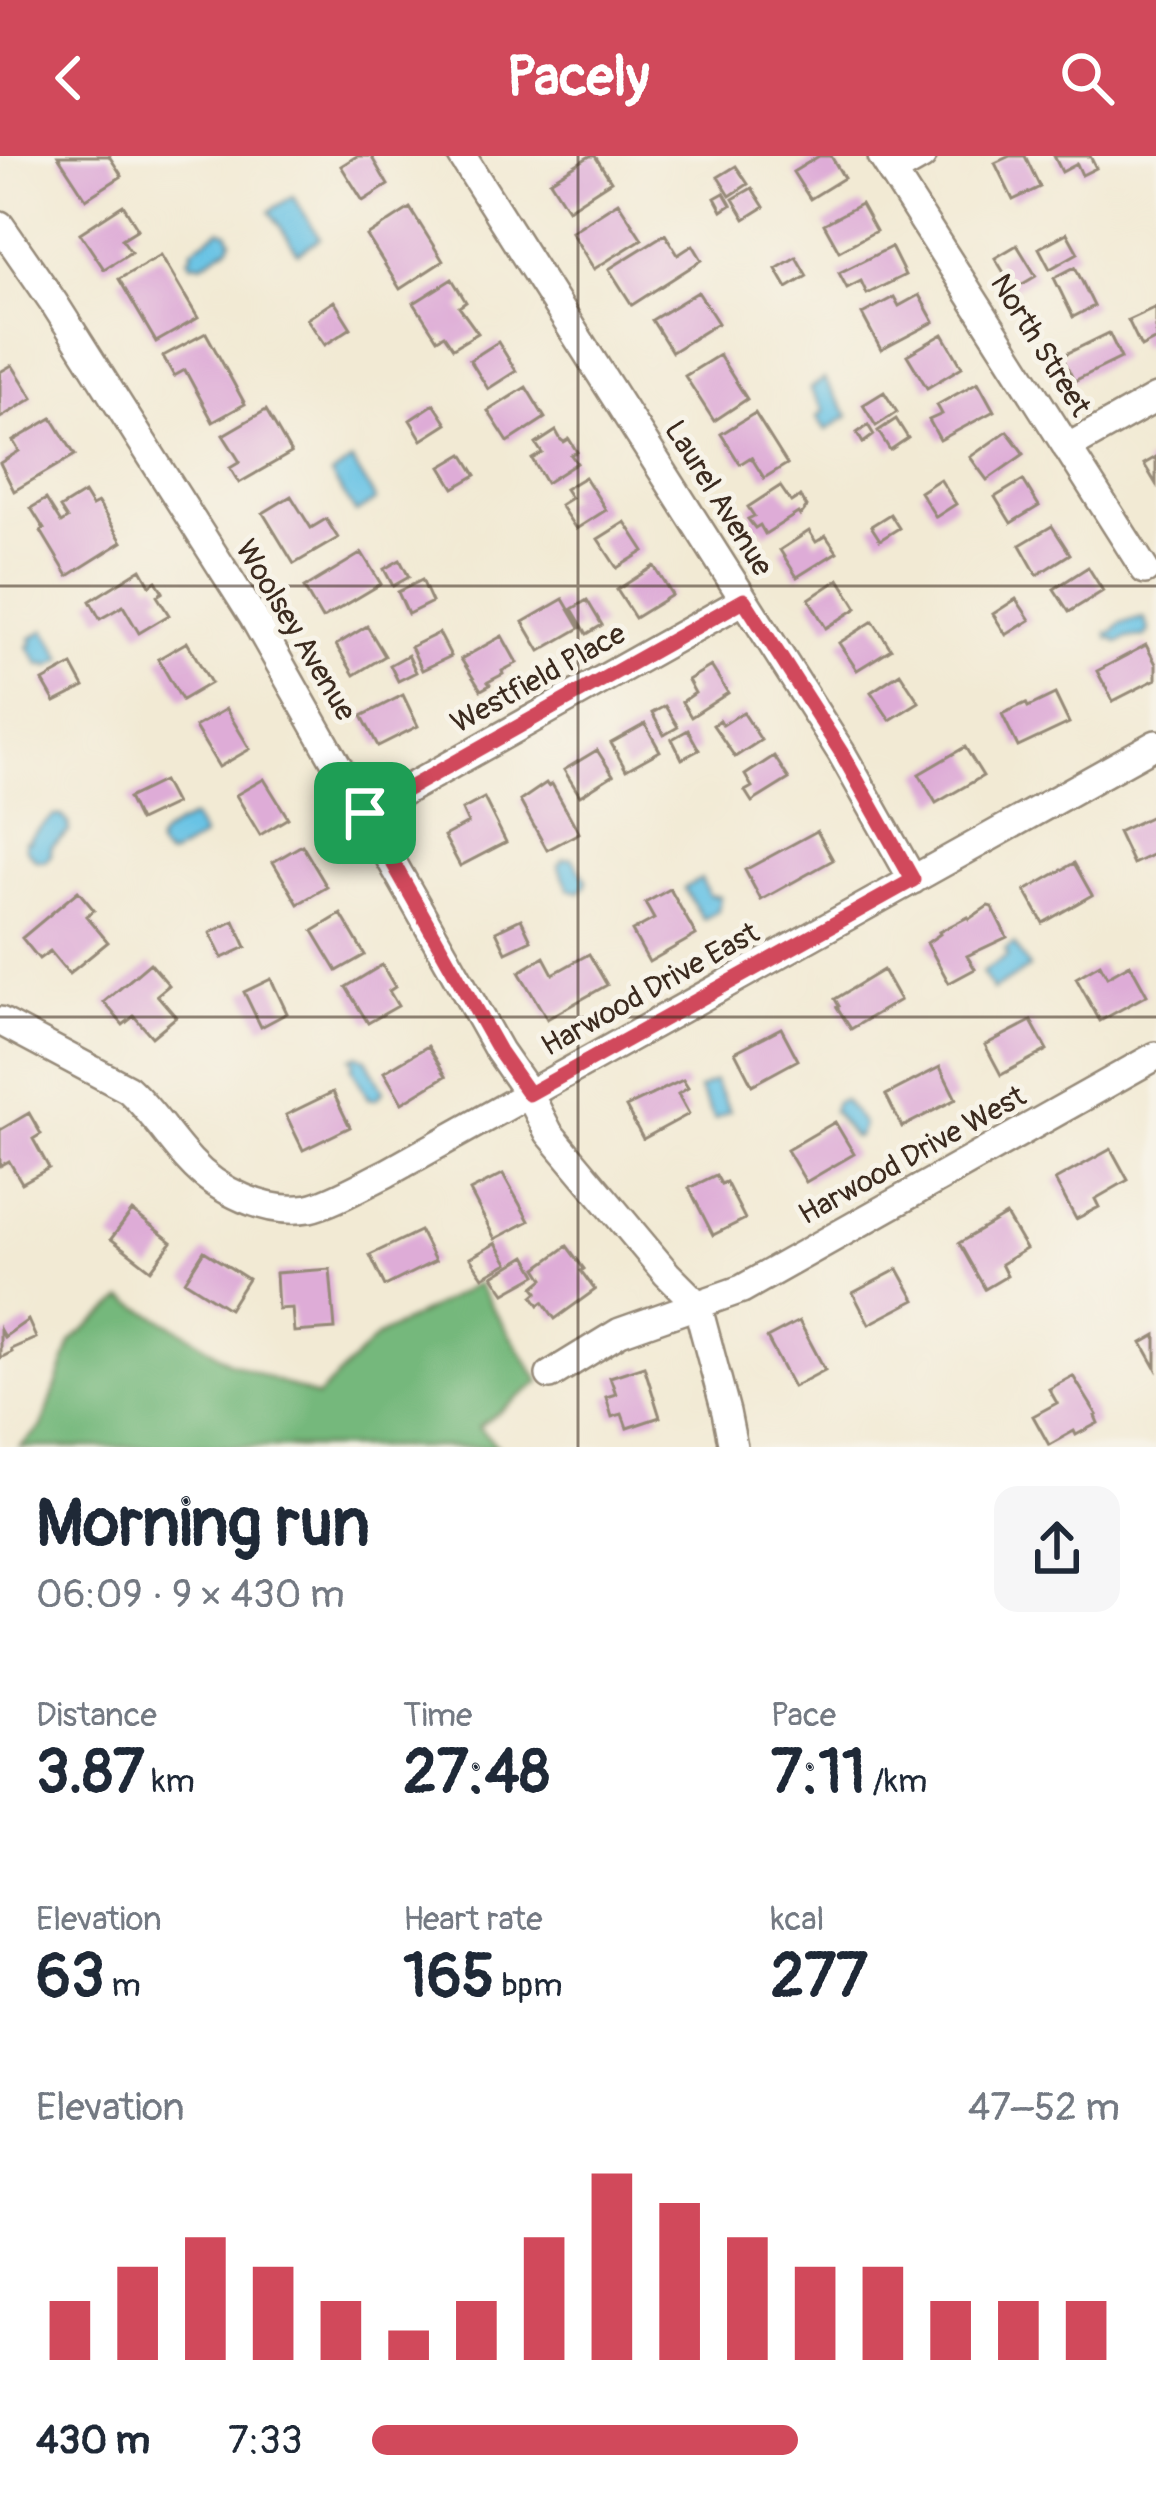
<!DOCTYPE html>
<html lang="en">
<head>
<meta charset="utf-8">
<style>
  body { margin:0; font-family:Pangolin,sans-serif; background:#f6f6f7; color:#1f2937; height:100vh; display:flex; flex-direction:column; font-size:45px; white-space:nowrap }
  * { box-sizing:border-box; margin:0 }
  p { font-size:39px; color:#747a83 }
  .icon { flex:none; width:66px; height:66px; fill:none; stroke:currentColor; stroke-width:2; stroke-linecap:round; stroke-linejoin:round }
  .map { position:relative; height:1291px; overflow:hidden }
  .side { display:flex; flex-direction:column; background:#fff; flex:1 }
  .side>* { flex:none }
  .pin { position:absolute; display:grid; place-items:center; width:102px; height:102px; color:#fff; margin:-51px; border-radius:24px; box-shadow:0 6px 18px #0006 }
  .round { display:grid; place-items:center; flex:none; width:126px; height:126px; border-radius:24px; background:#f6f6f7 }
  .overview { display:flex; align-items:center; justify-content:space-between; height:204px; padding:0 36px }
  h1 { font-size:66px; font-weight:700; line-height:90px }
  .figures { display:grid; grid-template-columns:repeat(3,1fr); gap:18px; height:204px; padding:12px 36px }
  .figures div { display:grid; align-content:center }
  .figures b { font-size:60px; font-weight:700 }
  .figures small { font-size:33px; font-weight:400 }
  .figures p { font-size:33px }
  .chart { height:336px; padding:24px 36px }
  .chart p { display:flex; justify-content:space-between }
  .chart svg { width:100%; height:216px; margin-top:12px; stroke:#d1495b; stroke-width:6 }
  ul { padding:0 36px; list-style:none; font-size:39px }
  li { display:grid; grid-template-columns:192px 144px 1fr; align-items:center; height:90px }
  li i { height:30px; border-radius:15px; background:#d1495b }
  header { display:flex; justify-content:space-between; align-items:center; height:156px; padding:0 36px; background:#d1495b; color:#fff; font-size:54px; font-weight:700 }
  .map>svg:first-child { display:block }
  .forest { fill:#74b87b; stroke:#58714c; stroke-width:3 }
  .water { fill:#67c3e5; stroke:#517682; stroke-width:3 }
  .building { fill:#deacd7 }
  .lines { fill:none; stroke-linecap:round; stroke-linejoin:round }
  .minor-casing { stroke:#968a79; stroke-width:32 }
  .minor { stroke:#fff; stroke-width:27 }
  .route-casing { stroke:#fff; stroke-width:24 }
  .route { stroke:#d1495b; stroke-width:15 }
  .grid { fill:none; stroke:#3b2a1e; stroke-width:3; stroke-opacity:0.55 }
  .labels { text-anchor:middle; stroke-width:10; stroke-linejoin:round; paint-order:stroke }
  .street-label { font-size:30px; fill:#3b2a1e; stroke:#f7f3e8 }
</style>
</head>
<body>
<header><svg class="icon" aria-label="back" viewBox="0 0 24 24"><path d="M15 5l-7 7 7 7"/></svg>Pacely<svg class="icon" aria-label="search" viewBox="0 0 24 24"><circle cx="10" cy="10" r="6"/><path d="M15 15l6 6"/></svg></header>
<div class="map">
<svg width="1156" height="1291" viewBox="0 0 1156 1291">
  <rect width="100%" height="100%" fill="#f7f3e8"/>
  <filter id="ink" filterUnits="userSpaceOnUse"><feTurbulence type="fractalNoise" baseFrequency=".00833" numOctaves="2"/><feDisplacementMap in="SourceGraphic" scale="24" xChannelSelector="R" yChannelSelector="G"/><feConvolveMatrix kernelMatrix="1 2 1 2 8 2 1 2 1" color-interpolation-filters="sRGB"/></filter>
  <filter id="wash" filterUnits="userSpaceOnUse"><feTurbulence type="fractalNoise" baseFrequency=".004" numOctaves="4" result="noise"/><feDisplacementMap in="SourceGraphic" scale="48" xChannelSelector="R" yChannelSelector="G"/><feGaussianBlur stdDeviation="2.7" result="paint"/><feColorMatrix in="noise" values="0 0 0 0 0 0 0 0 0 0 0 0 0 0 0 0 0 1.4 0 .05"/><feComposite in="paint" operator="in"/></filter>
  <g filter="url(#wash)">
    <rect width="100%" height="100%" fill="#f2ead4"/>
    <path class="forest" d="M477,1128L540,1226L478,1271L498,1291H20L42,1271L72,1184L124,1143L188,1178L229,1206L317,1241L378,1180Z"/>
    <path class="water" d="M293,40L320,82L298,97L270,55Z
      M220,74L227,76L231,84L229,90L202,108L196,106L191,108L188,102L192,99V93Z
      M824,223L848,260L826,274L817,261L824,255L810,233Z
      M352,305L376,344L356,357L331,319Z
      M1144,462L1149,475L1145,481L1127,482L1118,487L1113,482L1109,483L1107,477L1113,476L1121,467Z
      M45,474L63,503L48,511L45,507L40,510L28,490L33,487L30,483Z
      M54,660H62L68,667L69,676L51,690V699L45,705L36,704L26,693L25,685H30V681Z
      M192,662L203,681L169,701C139,682 176,671 192,662Z
      M572,702L587,724L585,731L579,736L569,733L558,709L564,703Z
      M701,723L709,739L720,741L718,755L703,763L684,732Z
      M1014,788L1029,812L993,834L982,816L1008,800L1005,794Z
      M358,899L366,903L383,935L376,943L368,942L352,912L354,906L351,902Z
      M714,925L730,955L715,963L699,933Z
      M844,944L863,968L859,980L853,981L833,955L836,946Z"/>
    <g id="blocks">
      <path class="building" d="M58,0H109L122,20L86,43Z
        M357,0H371L388,29L363,45L341,10Z
        M590,0H595L611,25L568,53L550,25Z
        M819,0H831L844,22L810,43L793,16Z
        M1010,0H1025L1040,31L1013,44L995,7Z
        M1054,0H1090L1096,12L1082,19L1077,8L1062,16Z
        M736,10L748,28L730,40L718,21Z
        M752,32L764,51L745,63L733,43Z
        M724,37L731,49L722,55L715,42Z
        M618,46L642,83L594,113L571,76Z
        M861,48L876,75L839,95L824,68Z
        M123,49L138,73L122,83L131,96L104,113L80,77Z
        M410,52L443,105L400,133L367,80Z
        M1067,77L1078,97L1050,113L1039,92Z
        M665,78L678,99L693,89L702,104L632,149L609,113Z
        M1017,89L1036,120L1014,133L995,102Z
        M891,91L905,119L867,138L861,125L847,132L839,117Z
        M161,99L198,162L156,186L119,123Z
        M796,101L807,120L787,132L776,113Z
        M1075,111L1094,150L1073,161L1054,122Z
        M452,123L466,146L459,151L478,177L453,192L444,179L437,183L414,147Z
        M698,136L718,167L672,196L652,164Z
        M919,139L934,166L881,194L862,158L894,141L899,150Z
        M334,145L351,172L325,189L307,163Z
        M1156,151V183L1141,191L1128,164Z
        M206,177L245,248L213,266L185,214L174,220L163,200Z
        M1109,177L1121,202L1074,225L1062,200Z
        M943,178L962,211L927,232L907,199Z
        M498,186L516,215L488,233L470,204Z
        M719,199L747,243L714,265L685,220Z
        M12,209L33,242L0,262V216Z
        M978,226L994,255L940,284L929,264L942,258L937,249Z
        M526,231L545,262L508,286L488,255Z
        M884,236L897,256L876,270L863,249Z
        M434,248L447,268L422,284L410,264Z
        M266,254L291,297L239,327L230,312L240,306L223,279Z
        M755,257L787,308L764,322L751,301L740,308L721,278Z
        M52,262L75,299L14,335L0,307L19,295L13,285Z
        M896,263L908,282L890,294L878,275Z
        M868,269L874,279L863,287L857,277Z
        M556,275L561,284L564,286L569,283L577,296L571,299L577,307L546,327L532,303L542,297L536,288Z
        M1007,275L1024,298L987,324L970,301Z
        M463,298L476,319L454,332L441,311Z
        M1156,301V328L1144,308Z
        M585,321L606,354L576,373L560,349L571,342L565,333Z
        M940,323L956,348L936,361L920,336Z
        M1023,324L1039,350L1011,367L995,341Z
        M780,330L791,346L800,340L807,351L800,360L798,357L765,378L760,369L755,372L748,363L754,360L748,351Z
        M84,337L92,350L98,347L122,386L68,420L41,375L44,373L31,352L46,343L61,367L67,363L60,352Z
        M291,340L311,372L326,363L338,382L294,408L263,357Z
        M890,358L899,372L880,384L871,370Z
        M625,366L644,395L617,412L598,383Z
        M1052,370L1070,398L1037,419L1020,389Z
        M809,375L816,386L826,380L837,396L797,421L780,394Z
        M362,397L381,428L322,463L304,432Z
        M400,404L409,421L393,430L384,413Z
        M654,410L672,439L635,462L617,434Z
        M1088,411L1103,435L1069,456L1054,433Z
        M141,413L150,429L156,425L163,436L157,440L169,459L139,477L123,450L100,463L90,445Z
        M839,423L857,452L826,472L809,443Z
        M422,424L432,446L408,458L398,436Z
        M563,443L580,472L540,495L523,466Z
        M1016,443L1030,464L1006,479L993,458Z
        M587,444L602,469L587,478L572,453Z
        M873,465L891,493L857,514L839,487Z
        M367,470L385,500L354,519L336,489Z
        M439,477L451,500L422,514L411,491Z
        M502,480L517,507L502,515L503,518L488,526L490,529L481,534L461,503Z
        M187,486L211,527L182,544L158,503Z
        M1146,489L1156,508V523L1113,545L1097,515Z
        M408,499L416,516L398,525L390,509Z
        M72,509L84,531L55,546L43,525Z
        M711,510L728,537L691,561L682,546L695,537L688,524Z
        M900,517L919,546L890,564L871,536Z
        M1055,538L1069,567L1018,591L1002,558L1026,547L1028,551Z
        M403,539L418,570L378,590L362,560Z
        M665,550L678,571L664,579L652,557Z
        M226,553L250,593L219,611L195,571Z
        M743,556L761,584L735,601L713,569L720,564L723,569Z
        M645,568L660,595L626,614L611,587Z
        M688,574L699,594L682,603L672,583Z
        M965,591L983,620L936,647L919,618Z
        M597,594L613,619L580,640L564,614Z
        M774,600L789,623L752,646L745,635L752,631L745,619Z
        M264,623L288,662L260,679L236,639Z
        M163,625L175,648L139,665L128,642Z
        M546,627L548,630L552,628L579,677L547,694L520,645Z
        M484,642L506,686L460,710L444,680L468,667L462,654Z
        M1156,658V697L1133,708L1118,676Z
        M817,675L833,704L761,744L745,714Z
        M302,689L327,731L298,748L273,706Z
        M1074,707L1092,739L1043,767L1025,735Z
        M670,733L696,779L649,806L632,775L654,763L645,747Z
        M78,735L94,754L86,760L108,786L69,818L50,795L39,803L22,782Z
        M988,750L992,751L1007,781L967,800L975,813L949,827L927,787L940,778L939,776L968,761L969,763Z
        M341,758L365,799L337,815L313,775Z
        M521,763L531,784L506,796L496,775Z
        M234,765L246,791L222,802L210,777Z
        M589,798L607,829L547,863L519,816L544,801L553,818Z
        M150,807L169,829L157,839L176,861L152,881L134,860L123,869L104,846Z
        M1100,808L1107,821L1130,808L1147,839L1100,865L1076,822Z
        M382,809L395,831L389,835L398,850L368,867L346,831Z
        M883,814L900,844L851,873L837,851L839,850L835,843Z
        M271,823L287,857L261,871L244,836Z
        M1031,865L1047,894L1001,919L985,889Z
        M781,872L798,904L752,929L735,896Z
        M428,890L446,920L402,947L384,916Z
        M940,911L956,943L902,971L886,939Z
        M683,924L688,932L678,938L689,958L643,983L626,951Z
        M333,936L350,971L303,994L286,959Z
        M29,957L41,978L33,983L49,1012L22,1027L9,1005L0,1010V974Z
        M835,966L854,998L806,1026L787,994Z
        M1111,993L1128,1024L1095,1043L1099,1051L1076,1063L1055,1024Z
        M503,1018L529,1065L495,1083L470,1035Z
        M716,1019L721,1028L726,1026L745,1063L713,1079L689,1032Z
        M132,1055L172,1086L151,1114L111,1083Z
        M1006,1059L1026,1093L1001,1108L1007,1120L985,1133L959,1087Z
        M420,1075L435,1105L385,1130L370,1099Z
        M496,1087L508,1107L483,1121L470,1102Z
        M567,1090L584,1113L581,1115L595,1134L555,1163L543,1146L539,1149L533,1140L538,1136L534,1131L544,1123L537,1112Z
        M204,1095L248,1123L229,1153L185,1125Z
        M526,1100L537,1119L505,1137L493,1120Z
        M330,1113L335,1173L294,1176L292,1152L278,1153L276,1117Z
        M898,1113L915,1144L869,1168L853,1137Z
        M28,1164L36,1182L11,1193L12,1196L0,1202V1174L4,1181Z
        M799,1165L825,1214L793,1231L767,1182Z
        M1156,1179V1212L1142,1187Z
        M644,1210L660,1261L627,1272L622,1258L612,1261L606,1241L616,1238L610,1221Z
        M1073,1220L1097,1259L1095,1260L1098,1267L1076,1279L1074,1275L1049,1289L1033,1260L1057,1247L1049,1233Z"/>
    </g>
  </g>
  <g filter="url(#ink)">
    <use href="#blocks" fill-opacity="0" stroke="#968a79" stroke-width="3"/>
    <g class="lines">
      <defs>
        <path id="minor" d="M462,0L841,596L913,724
          M882,0L1145,414
          M892,17L922,0
          M0,69L54,147L254,462L499,895L529,938L549,977L667,1118L697,1148L726,1256L733,1291
          M1067,292L1156,242
          M365,657L744,444
          M0,865L128,933C152,955 168,981 190,1005C217,1035 267,1059 309,1052C332,1047 364,1028 387,1017L1156,588
          M550,1219L620,1176L742,1133L1156,900"/>
      </defs>
      <use href="#minor" class="minor-casing"/>
      <use href="#minor" class="minor"/>
    </g>
  </g>
  <g class="lines" filter="url(#ink)">
    <defs>
      <path id="route" d="M744,444L841,596L913,724L529,938L499,895L365,657Z"/>
    </defs>
    <use href="#route" class="route-casing"/>
    <use href="#route" class="route"/>
  </g>
  <path class="grid" d="M578,0V1291M0,430H1156M0,861H1156"/>
  <g class="labels">
    <g class="street-label">
      <text transform="translate(1041 189) rotate(58)" y="10">North Street</text>
      <text transform="translate(719 342) rotate(58)" y="10">Laurel Avenue</text>
      <text transform="translate(296 474) rotate(59)" y="10">Woolsey Avenue</text>
      <text transform="translate(538 522) rotate(-29)" y="10">Westfield Place</text>
      <text transform="translate(650 833) rotate(-29)" y="10">Harwood Drive East</text>
      <text transform="translate(912 999) rotate(-29)" y="10">Harwood Drive West</text>
    </g>
  </g>
</svg>
<div class="pin" style="left:365px;top:657px;background:#1e9e55"><svg class="icon" aria-label="arrive" viewBox="0 0 24 24"><path d="M6 21V4h12l-3 4 3 4H6"/></svg></div>
</div>
<section class="side">
<div class="overview"><div><h1>Morning run</h1><p>06:09 · 9 × 430 m</p></div><a class="round"><svg class="icon" aria-label="share" viewBox="0 0 24 24"><path d="M12 15V3M7 8l5-5 5 5M5 13v7h14v-7"/></svg></a></div>
<div class="figures">
<div><p>Distance</p><b>3.87<small> km</small></b></div>
<div><p>Time</p><b>27:48</b></div>
<div><p>Pace</p><b>7:11<small> /km</small></b></div>
</div>
<div class="figures">
<div><p>Elevation</p><b>63<small> m</small></b></div>
<div><p>Heart rate</p><b>165<small> bpm</small></b></div>
<div><p>kcal</p><b>277</b></div>
</div>
<div class="chart"><p><span>Elevation</span>47–52 m</p>
<svg viewBox="0 0 160 44" preserveAspectRatio="none"><path d="M5 44V32M15 44V25M25 44V19M35 44V25M45 44V32M55 44V38M65 44V32M75 44V19M85 44V6M95 44V12M105 44V19M115 44V25M125 44V25M135 44V32M145 44V32M155 44V32"/></svg>
</div>
<ul>
<li><b>430 m</b>7:33<i style="width:57%"></i></li>
</ul>
</section>
</body>
</html>
